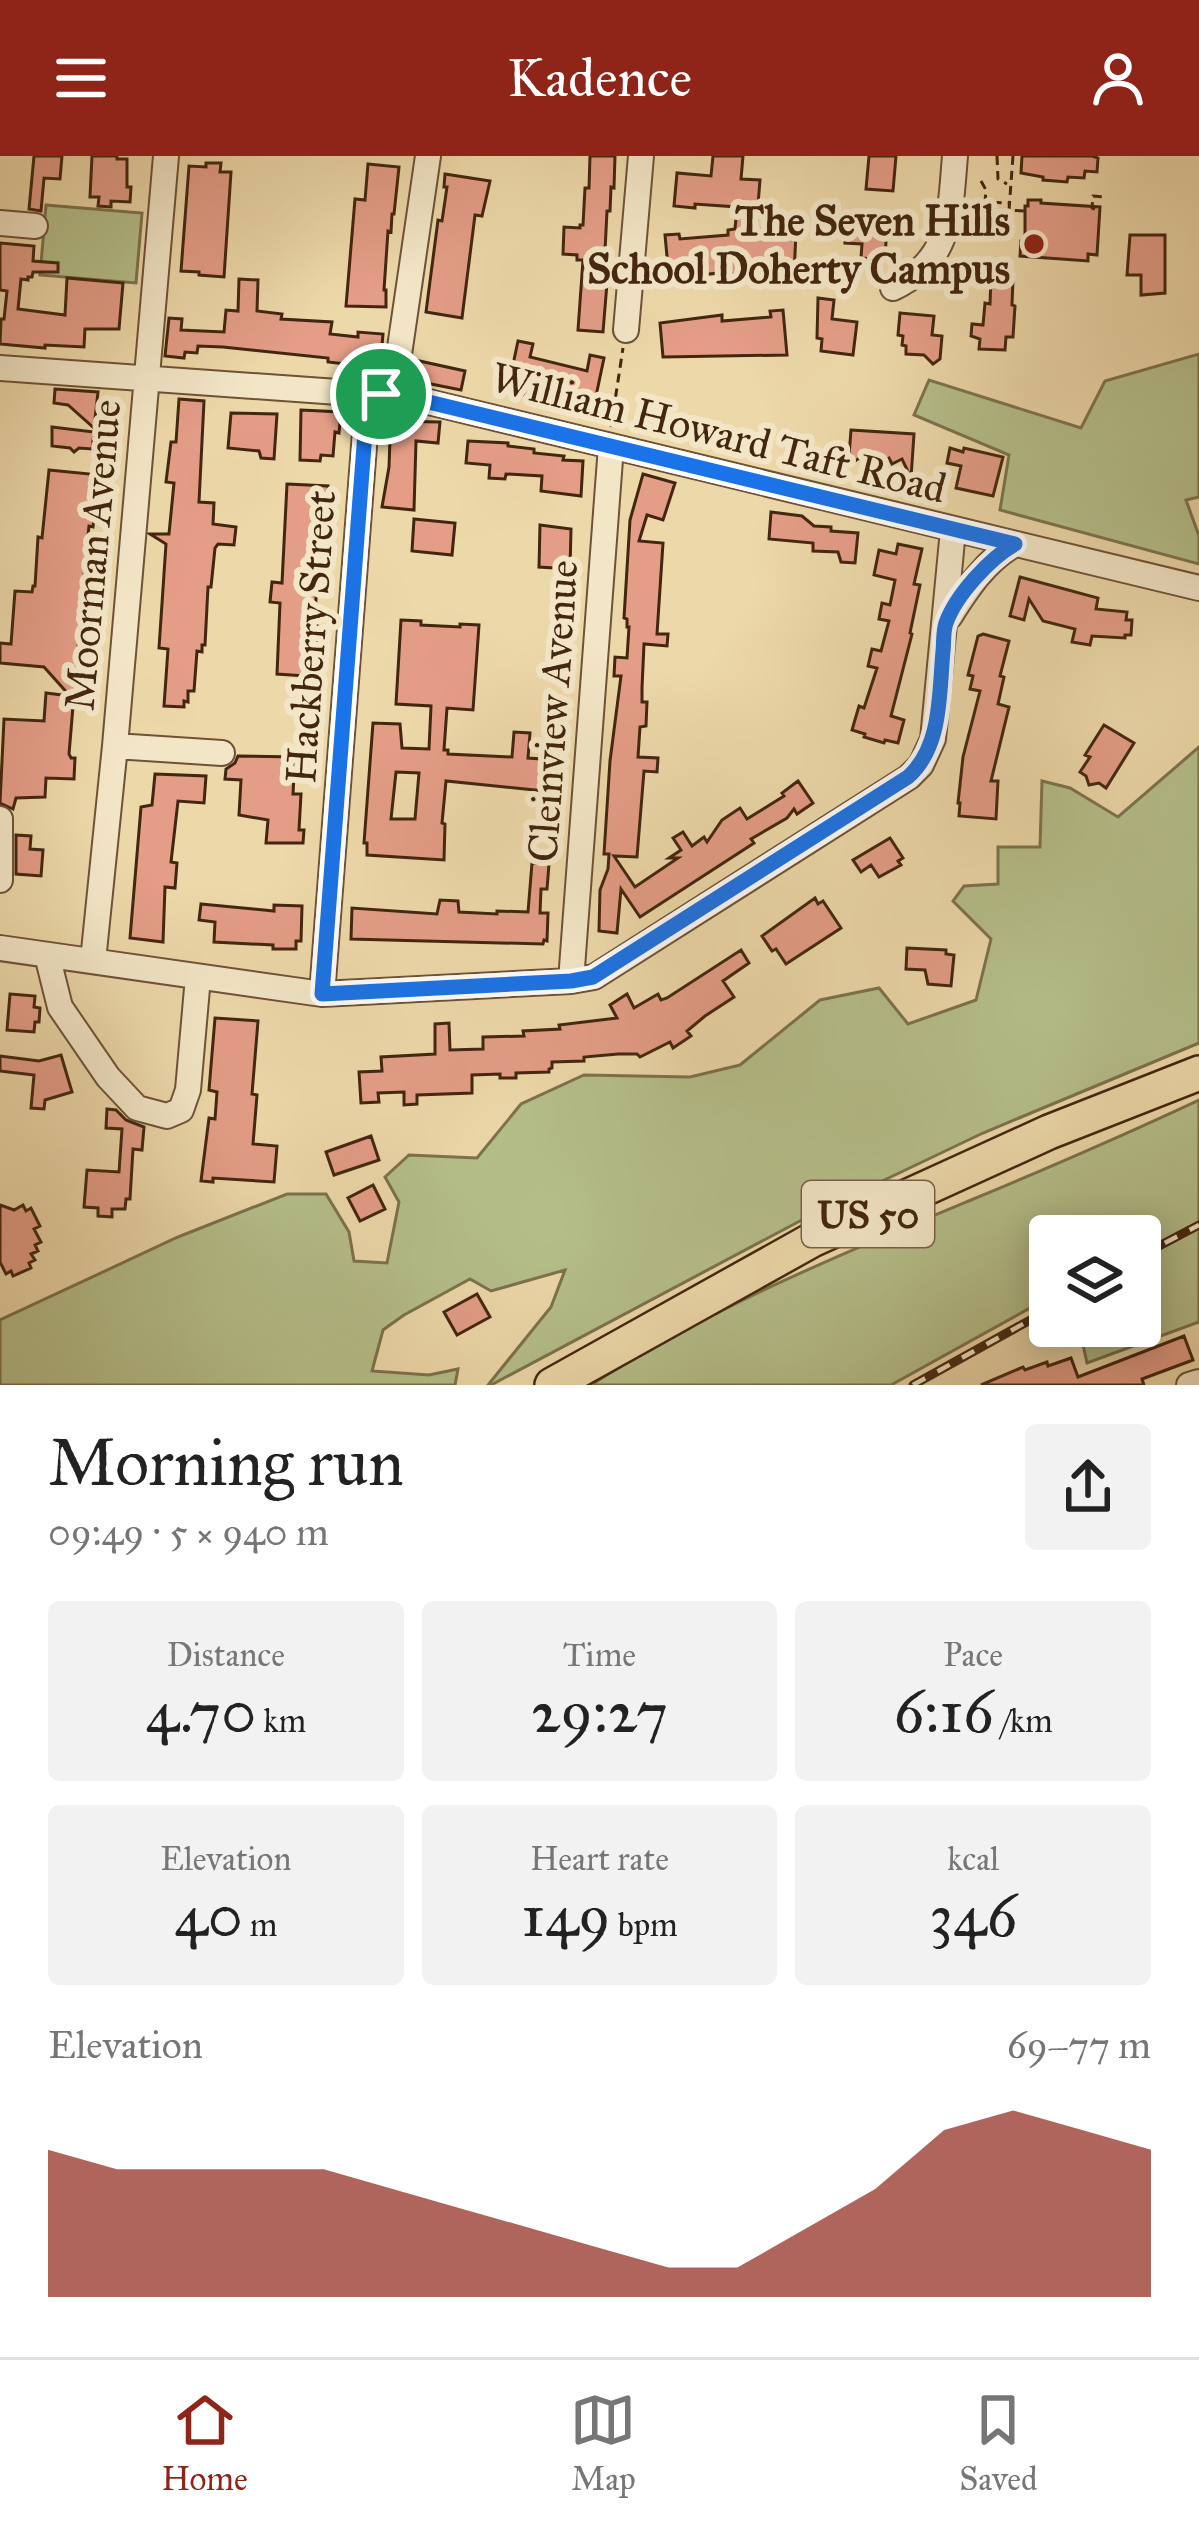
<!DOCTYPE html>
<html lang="en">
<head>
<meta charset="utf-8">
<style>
  body { margin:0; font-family:"IM FELL Great Primer",serif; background:#f2f2f2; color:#222; height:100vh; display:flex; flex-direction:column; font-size:45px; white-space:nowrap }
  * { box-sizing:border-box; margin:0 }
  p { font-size:39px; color:#767676 }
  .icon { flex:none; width:66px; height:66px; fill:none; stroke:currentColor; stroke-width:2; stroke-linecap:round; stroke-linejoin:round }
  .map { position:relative; height:1229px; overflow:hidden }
  .panel { display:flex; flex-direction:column; background:#fff; flex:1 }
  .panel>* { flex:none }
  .fabs { position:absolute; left:1029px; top:1059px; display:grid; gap:24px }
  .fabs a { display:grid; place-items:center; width:132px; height:132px; border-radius:12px; background:#fff; box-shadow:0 6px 30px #0003; font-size:60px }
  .pin { position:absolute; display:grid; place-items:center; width:102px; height:102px; color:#fff; margin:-51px; border:6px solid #fff; border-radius:50%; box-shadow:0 3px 12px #0007 }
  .round { display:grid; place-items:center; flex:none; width:126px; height:126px; border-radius:12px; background:#f2f2f2 }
  .headline { display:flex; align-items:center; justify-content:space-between; height:204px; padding:0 48px }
  h1 { font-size:66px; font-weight:600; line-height:90px }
  .figures { display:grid; grid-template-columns:repeat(3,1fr); gap:18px; height:204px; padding:12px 48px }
  .figures div { display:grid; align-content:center; border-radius:12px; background:#f2f2f2; text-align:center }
  .figures b { font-size:60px; font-weight:600 }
  .figures small { font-size:33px; font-weight:400 }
  .figures p { font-size:33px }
  .chart { height:336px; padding:24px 48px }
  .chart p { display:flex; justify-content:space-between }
  .chart svg { width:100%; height:216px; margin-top:12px; fill:#8f2418; opacity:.7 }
  header { display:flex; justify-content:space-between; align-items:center; height:156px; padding:0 48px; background:#8f2418; color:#fff; font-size:54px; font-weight:600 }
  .tab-bar { display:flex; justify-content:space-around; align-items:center; height:168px; border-top:3px solid #e0e0e0; background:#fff; font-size:33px; color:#767676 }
  .tab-bar a { display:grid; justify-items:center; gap:6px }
  .tab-bar .active { color:#8f2418 }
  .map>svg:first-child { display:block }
  .green { fill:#b5bf8a; stroke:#7c724c; stroke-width:3 }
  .building { fill:#e49d87; stroke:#43260f; stroke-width:3; fill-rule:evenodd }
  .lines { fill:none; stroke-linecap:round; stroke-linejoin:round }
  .minor-casing { stroke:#6e5236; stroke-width:28 }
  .highway-casing { stroke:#43260f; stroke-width:38 }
  .path { stroke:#43260f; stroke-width:3; stroke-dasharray:9 6; stroke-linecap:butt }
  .minor { stroke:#f3e6c7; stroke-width:24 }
  .highway { stroke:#edd8a9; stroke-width:33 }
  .rail-casing { stroke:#43260f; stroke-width:9 }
  .rail { stroke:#f3e6c7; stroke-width:4.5; stroke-dasharray:14; stroke-linecap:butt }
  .route-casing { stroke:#fff; stroke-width:24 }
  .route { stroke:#1a73e8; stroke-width:15 }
  .poi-dot { fill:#8f2418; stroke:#f3e6c7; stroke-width:4.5 }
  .labels { text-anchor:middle; stroke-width:12; stroke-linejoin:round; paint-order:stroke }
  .shield { fill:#f3e6c7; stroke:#786046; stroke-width:3 }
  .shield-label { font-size:39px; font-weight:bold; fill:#43260f }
  .poi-label { font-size:42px; font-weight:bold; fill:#43260f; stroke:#f3e6c7; text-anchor:end }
  .street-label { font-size:42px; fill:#43260f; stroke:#f3e6c7 }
</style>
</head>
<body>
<header><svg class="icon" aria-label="menu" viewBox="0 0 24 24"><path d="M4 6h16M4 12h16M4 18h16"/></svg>Kadence<svg class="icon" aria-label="person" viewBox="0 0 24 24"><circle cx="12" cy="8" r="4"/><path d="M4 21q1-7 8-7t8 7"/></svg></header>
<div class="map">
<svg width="1199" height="1229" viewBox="0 0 1199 1229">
  <rect width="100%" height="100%" fill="#edd8a9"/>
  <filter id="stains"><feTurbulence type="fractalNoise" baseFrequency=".00167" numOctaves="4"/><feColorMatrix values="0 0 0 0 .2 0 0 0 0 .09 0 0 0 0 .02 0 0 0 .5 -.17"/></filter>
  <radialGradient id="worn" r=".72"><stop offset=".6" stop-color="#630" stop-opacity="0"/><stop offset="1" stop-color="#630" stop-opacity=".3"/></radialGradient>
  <path class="green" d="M46,49L142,57L136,127L40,119Z
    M1199,198V341L1186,344L1199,380V408L1000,354L1009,299L914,259L929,224L1081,272L1105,225Z
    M1199,591V887L983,977L813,1058L491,1229H488L551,1151L565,1114L491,1135L470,1123L404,1159L383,1174L372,1215L429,1219L458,1213L455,1229H0V1164L178,1081L287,1038H326L349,1076L354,1105L387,1107L399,1046L385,1021L409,999L477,1002L521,948L584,919L690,921L740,909L820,844L879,832L908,868L976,844L991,783L953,745L964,730L998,728V691H1040L1042,625L1070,632L1118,661Z
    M1199,944V1166L1087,1207L1079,1170H1140V1080H1050V1141L891,1229H591C710,1152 841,1098 971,1044C1048,1012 1124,979 1199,944Z"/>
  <path class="building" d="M34,0H62L60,23L44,22L41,55L29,53Z
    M92,0H117V3H127V31H131L130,46L111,45V51L98,50L99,41H90Z
    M590,0H615L614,32L611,31L610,55H607L604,115H608L603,176L578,174L583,104H577V99L563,98L564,71L580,72V69H583L585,32H589Z
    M713,0H743L741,23L760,24L756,73L796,76L794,120L730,118V116L669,122L665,79L679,78L680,83L728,79V74L735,73L737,51L695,48V52L674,50L677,17L711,20Z
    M869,0H896L893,35L866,33Z
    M1022,0H1092L1098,2L1097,16L1085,15L1084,22L1068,21L1067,26L1043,24V21L1021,17Z
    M206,7H221L220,16H231L224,121L199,119V116L181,115L189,10L206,11Z
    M368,8L399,11L394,58H392L391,76L388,75L384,134H386V151L346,150L355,43L365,44Z
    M445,18L490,25L482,60L475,59L462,162L426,156L438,64L442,65L447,31H444Z
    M1028,44H1041V47L1100,51L1097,99L1088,98V105L1020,100L1021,85H1025V50H1028Z
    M846,65L887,67L885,104L861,102L862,88L845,87Z
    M1130,79H1165V137L1141,139V119H1127Z
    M0,87L34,90L33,105L58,107V116H33L32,121H28V124L21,123L18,153L65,159L67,122L123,127L119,173H85L84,191L45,189V192L0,188L1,163H4L7,135L0,134Z
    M991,121L1013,123L1012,149L1015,150L1013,181H1006L1005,194L979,193L980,183L971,180L972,168L983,169L985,147L990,148Z
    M239,123L258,124L257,155L282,158L281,163L332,166L330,178L358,181V176L383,178L380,212L328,206V202L223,191L198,190L197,197L185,196L184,202L165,200L169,162L182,163L181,174L224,176L226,154L238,155Z
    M818,142L834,144L832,163L857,166L853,199L821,195L822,183L817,182Z
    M783,154L787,199L663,201L660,167L722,159V165L771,161L770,155Z
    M900,157L934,160L932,179L942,180L940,203L933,208L924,199L906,198V190L902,189L903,180L898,179Z
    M518,185L533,188L530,201L587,215L590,199L604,202L596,240L582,237L579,253L522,239L526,222L511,218Z
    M415,204L465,215L461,234L411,224Z
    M55,233L98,236L94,272L68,249L54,247Z
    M179,243L204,245L199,346L214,347L213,368L236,371L234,389L218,388L215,392L211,431H208L205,489H202V496L197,495L194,535H188V546L184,545V551L164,550L168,493L159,492L166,388L150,378H169L174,327L166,326L171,286H176Z
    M301,254L341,256L339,277L335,276L333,300L321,299L320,305L300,304Z
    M231,257L277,258L274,303L261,302L259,295L228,292Z
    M387,265L440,266L438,287L416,285L414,354L382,351L389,311L390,282H385Z
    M52,271L94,276L92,293L79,292L74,296L70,292L52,290Z
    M851,274L914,278L911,322L902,303L892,308L889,302L880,307L877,300L867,306L864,299L855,305L852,300H849Z
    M468,285L508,287V290L534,293V297L564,300L563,304L583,305L581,340L541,335L542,320L506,318L505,323L489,322L490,309L466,307Z
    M950,292L963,296L964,292L1003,301L993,340L956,332L961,310L947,307Z
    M49,314L90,318L88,353H95L93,371L89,370L85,408L69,598L71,602H75L74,623L46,622L45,641L16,642L13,653L0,647L4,563L44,565L46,537L70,540L44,511L0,507V487L11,488L15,435L32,436L33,430H35L38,381L42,382Z
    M643,318L675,327L663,364L647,359L639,385L663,387L657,478H668L667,490L644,488L642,532V546H647L646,570L640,571L638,601L658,602L657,616L644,615L637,701L614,700L635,731L678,702H669L681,694L673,682L683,676L692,690L704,681L707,686L722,664L740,652L747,663L784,640L782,637L798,625L813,647L797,658L794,653L787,662L751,683L754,687L640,761L621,733L617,777L599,775L600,734L608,713L609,698H604L610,605L621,520H614L615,501L627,502L629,471H627V463L624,462L630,364Z
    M287,328L328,330L323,409L318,413L315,458L317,459L316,504H321L320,521L277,518L280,447L270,446L272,426L282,427Z
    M771,356L802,360L814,370L831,371V375L858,377L855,407L841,406L838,396L813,395V387L769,383Z
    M414,363L455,367L452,399L412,395Z
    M540,369L571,373L570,413L539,411Z
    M898,388L922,393L914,428L920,429L910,477L912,478L891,560L904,564L898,587L885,584L884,587L864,581L865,578L852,574L859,550L864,552L877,512L868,510L872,493L881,495L889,465L879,463L882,447L890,449L895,424L874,419L879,394L896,398Z
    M1020,421L1098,442L1096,453L1127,456L1126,464H1132L1131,479H1125V482L1092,480L1090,489L1072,486L1075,473L1043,465L1029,443L1024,464L1010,460Z
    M401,464L421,465V469L460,471V468L479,469L473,554L447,552L444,594H448V598L512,601L514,576L530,577L528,602L556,604L554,632L545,631V635L446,625L442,667L445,668L444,704L367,699V687H364L373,567L400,568L402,592L429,593L431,550L396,548ZM396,616L419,617L415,663H391Z
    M983,478L1009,485L1000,520L1004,521L998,548L1009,551L991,625H998L996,663L959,660L960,647H958L963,601L980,535L970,533L973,520L968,519L978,480Z
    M1104,569L1134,587L1106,632L1099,627L1089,629L1086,620L1080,616L1090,601L1085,599Z
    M238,600L295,601L293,638H301L299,674H304L303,687H266L268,664L239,659L241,624L225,623L226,613L235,607Z
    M155,618L206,620L204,647L178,645L171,706L177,707L175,732L165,731L163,786L130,782L141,651L152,649Z
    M16,679L31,680L30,693L43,694L41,720L16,718Z
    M890,682L903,702L898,705L901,709L879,721L871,709L861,716L853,704Z
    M532,707L549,708L547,733H541L540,757H548L547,785L544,784L543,788L351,783L352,752L437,758L440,744L458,745L459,756L497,758V755L528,756Z
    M815,742L818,748L823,745L841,772L786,808L776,793L772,795L762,780Z
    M201,748L274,755V749L302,750L301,785H296V793H273V789L214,786L215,766L199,764Z
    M907,792L946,794V798L954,799L951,830L928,828L925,814L906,813Z
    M741,794L749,807L723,825L734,841L705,860L687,875L691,880L673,892L670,886L640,901L637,898H618L584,901V905L552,906V912L549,913V916L516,917V922H500V918L472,919V937L417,939V948L404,949V936L378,937L379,946L361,947L359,916L382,915L381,901L435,898V868L449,867L450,894L483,893V881L524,880L523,875L560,873L559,869L617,862L610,849L627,838L634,852L658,838L661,844L667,842Z
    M10,838L35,840L34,851L40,852L39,866H35L34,876L7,874Z
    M215,862L258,865L252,938L257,939L253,988L277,990L274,1026L213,1022V1026L201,1025L209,962L215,963L217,936L209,934Z
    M61,899L72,936L45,944L44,953L31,952L34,919L0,915V900L39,905Z
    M107,953L116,954L126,964L144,971L142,994L133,993L130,1043H126L125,1053H112V1061L98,1060V1052L84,1051L87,1014L119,1016L122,973L106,972Z
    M371,980L379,1004L334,1019L326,996Z
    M373,1029L385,1053L360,1065L348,1042Z
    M0,1049L14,1054L23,1049L26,1055L31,1052L40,1070L34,1073L41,1086L35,1089L38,1095L31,1098L35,1104L29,1107L31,1112L13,1120L11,1115L6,1118L0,1106Z
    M477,1138L490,1161L457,1179L444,1156Z
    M1184,1180L1193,1204L1142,1223L1144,1229H981L1023,1211L1025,1214L1047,1206L1048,1210L1071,1202L1078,1221Z"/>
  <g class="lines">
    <defs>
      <path id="minor" d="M0,67L35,70
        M893,132C952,104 950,57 955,0
        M626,174L641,0
        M0,212L408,241L1199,432
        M950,460C967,433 986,404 1015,388
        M115,590L222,597
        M0,724V663
        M0,792L322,838L571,825L594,821L909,621L921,609L933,583L953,374
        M47,799L60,851L108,921L137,952L167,960L181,954L188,934L198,821
        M93,805L115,590L166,0
        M571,825L611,290
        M322,838L367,251L396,219L428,0
        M1189,1229L1199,1226"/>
      <path id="highway" d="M552,1229L812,1084L1049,976L1199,917"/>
    </defs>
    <use href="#minor" class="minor-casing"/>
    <use href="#highway" class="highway-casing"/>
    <path class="path" d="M997,0L998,23L1007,28
      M1013,0L1009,54L1024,55
      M1052,1V0
      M981,25L986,34L985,46L1008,47
      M1095,53L1092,52L1093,40L1106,41
      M611,271L623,192"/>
    <use href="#minor" class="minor"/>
    <use href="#highway" class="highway"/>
    <defs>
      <path id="rail" d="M1140,1100L1199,1069
        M913,1229L1050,1153"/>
    </defs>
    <use href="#rail" class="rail-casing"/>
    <use href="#rail" class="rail"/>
  </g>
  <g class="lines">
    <defs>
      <path id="route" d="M381,238L408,241L1015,388C990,402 956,439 946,467C943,475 944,486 943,495C939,538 942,591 908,621L593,821L571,825L322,838L367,251Z"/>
    </defs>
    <use href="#route" class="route-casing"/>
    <use href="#route" class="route"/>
  </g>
  <circle class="poi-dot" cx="1034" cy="88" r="12"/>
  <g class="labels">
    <rect class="shield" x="802" y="1025" width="132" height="66" rx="9"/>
    <g class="shield-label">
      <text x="868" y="1072">US 50</text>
    </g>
    <g class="poi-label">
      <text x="1010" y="79">The Seven Hills<tspan x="1010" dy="48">School Doherty Campus</tspan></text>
    </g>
    <g class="street-label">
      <text transform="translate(719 276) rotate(14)" y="15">William Howard Taft Road</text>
      <text transform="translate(92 399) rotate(-85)" y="15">Moorman Avenue</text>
      <text transform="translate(310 481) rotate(-86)" y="15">Hackberry Street</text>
      <text transform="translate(552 555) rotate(-86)" y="15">Cleinview Avenue</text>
    </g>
  </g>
  <rect width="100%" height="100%" filter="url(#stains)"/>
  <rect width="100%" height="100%" fill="url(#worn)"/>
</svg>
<div class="fabs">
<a><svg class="icon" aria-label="layers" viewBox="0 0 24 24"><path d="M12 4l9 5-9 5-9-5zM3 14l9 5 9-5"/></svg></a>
</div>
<div class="pin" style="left:381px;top:238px;background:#1e9e55"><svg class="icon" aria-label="arrive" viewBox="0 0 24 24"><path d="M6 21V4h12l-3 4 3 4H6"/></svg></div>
</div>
<section class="panel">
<div class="headline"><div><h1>Morning run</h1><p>09:49 · 5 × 940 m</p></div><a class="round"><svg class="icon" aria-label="share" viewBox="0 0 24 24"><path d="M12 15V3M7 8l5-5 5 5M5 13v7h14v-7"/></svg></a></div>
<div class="figures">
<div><p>Distance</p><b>4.70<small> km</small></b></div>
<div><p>Time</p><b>29:27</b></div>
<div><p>Pace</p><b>6:16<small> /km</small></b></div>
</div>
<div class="figures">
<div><p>Elevation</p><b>40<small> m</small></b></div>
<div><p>Heart rate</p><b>149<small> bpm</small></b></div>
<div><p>kcal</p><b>346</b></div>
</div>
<div class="chart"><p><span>Elevation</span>69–77 m</p>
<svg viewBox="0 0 160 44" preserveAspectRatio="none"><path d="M0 44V14L10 18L20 18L30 18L40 18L50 22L60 26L70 30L80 34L90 38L100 38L110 30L120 22L130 10L140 6L150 10L160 14V44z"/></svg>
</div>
</section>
<nav class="tab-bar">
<a class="active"><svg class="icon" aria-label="home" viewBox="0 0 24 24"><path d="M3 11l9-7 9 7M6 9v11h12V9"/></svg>Home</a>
<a><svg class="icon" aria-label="map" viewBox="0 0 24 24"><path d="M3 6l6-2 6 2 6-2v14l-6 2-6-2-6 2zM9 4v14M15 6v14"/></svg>Map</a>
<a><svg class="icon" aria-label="saved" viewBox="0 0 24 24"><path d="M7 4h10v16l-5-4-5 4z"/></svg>Saved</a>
</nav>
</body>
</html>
